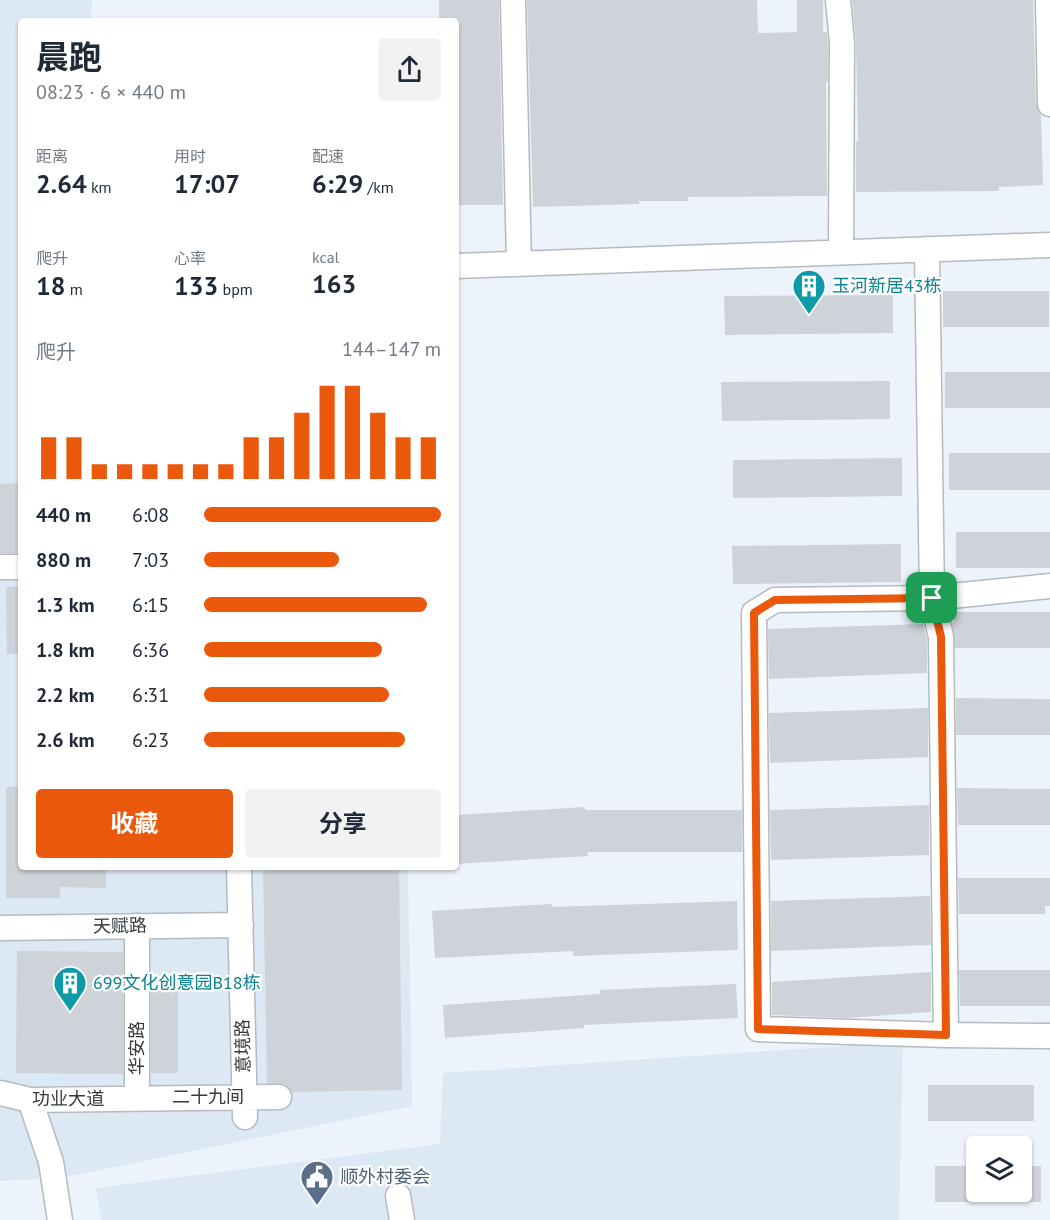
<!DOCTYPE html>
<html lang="zh">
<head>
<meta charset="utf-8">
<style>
  body { margin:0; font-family:"PT Sans","Noto Sans SC",sans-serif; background:#f2f2f3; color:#1f2937; height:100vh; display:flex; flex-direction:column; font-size:22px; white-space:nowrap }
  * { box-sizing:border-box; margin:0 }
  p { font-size:20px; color:#747a83 }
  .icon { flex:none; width:33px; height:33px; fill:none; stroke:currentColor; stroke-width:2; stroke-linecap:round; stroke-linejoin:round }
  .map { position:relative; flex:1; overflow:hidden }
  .panel { position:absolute; left:18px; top:18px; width:441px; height:852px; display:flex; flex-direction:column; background:#fff; border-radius:6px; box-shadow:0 2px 4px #0004 }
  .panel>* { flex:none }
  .tools { position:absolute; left:966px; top:1136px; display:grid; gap:12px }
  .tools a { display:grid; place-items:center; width:66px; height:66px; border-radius:6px; background:#fff; box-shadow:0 2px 4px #0004; font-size:30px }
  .pin { position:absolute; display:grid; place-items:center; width:51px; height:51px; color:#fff; margin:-26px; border-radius:12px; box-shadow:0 3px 9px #0006 }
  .round { display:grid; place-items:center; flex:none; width:63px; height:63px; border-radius:6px; background:#f2f2f3 }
  .overview { display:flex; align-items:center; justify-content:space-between; height:102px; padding:0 18px }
  h1 { font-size:33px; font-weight:700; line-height:45px }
  .metrics { display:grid; grid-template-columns:repeat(3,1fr); gap:9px; height:102px; padding:6px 18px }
  .metrics div { display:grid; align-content:center }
  .metrics b { font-size:26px; font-weight:700 }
  .metrics small { font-size:16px; font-weight:400 }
  .metrics p { font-size:16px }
  .chart { height:168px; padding:12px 18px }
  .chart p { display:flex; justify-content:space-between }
  .chart svg { width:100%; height:108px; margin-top:6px; stroke:#ea580c; stroke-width:6 }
  .primary-button { display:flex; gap:12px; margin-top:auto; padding:12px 18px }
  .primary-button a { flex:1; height:69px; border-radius:6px; background:#ea580c; color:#fff; font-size:24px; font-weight:700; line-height:69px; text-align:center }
  .primary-button a+a { background:#f2f2f3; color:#1f2937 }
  ul { padding:0 18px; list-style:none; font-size:20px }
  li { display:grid; grid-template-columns:96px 72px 1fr; align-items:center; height:45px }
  li i { height:15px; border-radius:8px; background:#ea580c }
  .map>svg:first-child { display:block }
  .built { fill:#dce8f4 }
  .building { fill:#cdd3d9 }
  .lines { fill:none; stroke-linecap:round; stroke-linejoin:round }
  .minor-casing { stroke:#b4bac0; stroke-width:27 }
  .minor { stroke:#fff; stroke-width:24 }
  .route-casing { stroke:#fff; stroke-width:12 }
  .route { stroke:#ea580c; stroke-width:8 }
  .labels { text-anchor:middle; stroke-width:4.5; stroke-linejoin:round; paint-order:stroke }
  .culture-label { font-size:18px; fill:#0d838f; stroke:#fff; text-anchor:start }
  .street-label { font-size:18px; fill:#36393b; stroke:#fff }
  .service-label { font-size:18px; fill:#4e5e75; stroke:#fff; text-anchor:start }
</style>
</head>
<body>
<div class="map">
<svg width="1050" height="1220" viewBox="0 0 1050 1220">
  <rect width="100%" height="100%" fill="#edf3fa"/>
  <path class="built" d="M0,0H92L91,21H21V867H408L412,1106L61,1178L0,1181Z
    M903,1042L899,1220H101L96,1188L440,1144L443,1073Z"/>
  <path class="building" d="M439,0H499L503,205H456V21H439Z
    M527,0H757L758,33L797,32V0H823V32H827L828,44V82H826L827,196L688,197V201H639V204L533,207Z
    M852,0H1033L1036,104L1041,115L1043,185L999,187V191L856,192V141H858L856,43Z
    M943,291H1049V327H943Z
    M893,295V333L725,335L724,296Z
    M945,372H1050V408H945Z
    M890,381V419L722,421L721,382Z
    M949,453H1050V490H949Z
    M902,458V496L733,498V460Z
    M21,483V553H0V484Z
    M956,532H1050V568H956Z
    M901,544V582L733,584L732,546Z
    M6,587H21V654H7Z
    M954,612H1050V648H955L952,623H954Z
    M923,624L927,639V673L769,679L768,629Z
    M956,698L1050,699V735H956Z
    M928,708V757L770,763L769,713Z
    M6,787H21V867H106V888L60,887V898H6Z
    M957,788L1050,789V825H958Z
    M929,805V855L771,860L770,810Z
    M585,807V810H740L742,811V852H587L588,856L456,864V815Z
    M263,867H399L402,1090L292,1092L285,1084L267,1083Z
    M958,878H1050V906H1045V914H959Z
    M930,896L931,945L771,951V901Z
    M737,901L738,950L573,956V951L435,958L432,911L552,904V907Z
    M17,951L123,952V1074L16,1073Z
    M959,970H1050V1006H960Z
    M931,972V1012L847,1018L772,1015V982Z
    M151,981H178V1073H151Z
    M736,984L738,1018L584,1025V1028L445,1038L443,1005L600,994V990Z
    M928,1085H1034V1121H928Z
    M935,1166H976V1202H935Z
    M1022,1166H1041V1202H1022Z"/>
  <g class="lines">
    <defs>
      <path id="minor" d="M513,0L519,264
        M838,0L842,43L841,252
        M1048,0L1050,104
        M927,249L932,598L941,637L946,1035L1050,1036
        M456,266L1050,245
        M0,567H21
        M239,867L245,1117
        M0,928L241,925
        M946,1035L758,1029L754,613L775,600L932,598L1050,586
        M0,1093L30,1100L279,1097
        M137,1098V926
        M30,1100L51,1162L60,1220
        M398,1196L402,1220"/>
    </defs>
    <use href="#minor" class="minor-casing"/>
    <use href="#minor" class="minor"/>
  </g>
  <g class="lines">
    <defs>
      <path id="route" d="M932,598L941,637L946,1035L758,1029L754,613L775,600Z"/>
    </defs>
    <use href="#route" class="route-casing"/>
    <use href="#route" class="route"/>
  </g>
  <defs>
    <symbol id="building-pin" viewBox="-11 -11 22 30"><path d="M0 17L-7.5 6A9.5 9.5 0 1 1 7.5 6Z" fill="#0f9aa8" stroke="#fff"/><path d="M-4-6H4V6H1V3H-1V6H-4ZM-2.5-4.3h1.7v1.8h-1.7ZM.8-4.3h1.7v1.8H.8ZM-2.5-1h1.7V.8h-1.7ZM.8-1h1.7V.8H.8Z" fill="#fff"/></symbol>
    <symbol id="civic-pin" viewBox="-11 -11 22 30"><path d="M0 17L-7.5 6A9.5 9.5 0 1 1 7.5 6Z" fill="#5c6f8a" stroke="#fff"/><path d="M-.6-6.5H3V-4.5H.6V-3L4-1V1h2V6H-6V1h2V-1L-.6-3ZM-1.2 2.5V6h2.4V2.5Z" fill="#fff"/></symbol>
  </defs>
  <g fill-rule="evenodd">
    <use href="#building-pin" x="790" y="267" width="38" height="52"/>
    <use href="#building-pin" x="51" y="964" width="38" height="52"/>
    <use href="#civic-pin" x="298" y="1158" width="38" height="52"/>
  </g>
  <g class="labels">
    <g class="culture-label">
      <text x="832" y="292">玉河新居43栋</text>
      <text x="93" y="989">699文化创意园B18栋</text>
    </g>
    <g class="street-label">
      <text transform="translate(120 926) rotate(-1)" y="6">天赋路</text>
      <text transform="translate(243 1046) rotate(-91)" y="6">意境路</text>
      <text transform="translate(137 1048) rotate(-90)" y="6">华安路</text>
      <text x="208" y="1103">二十九间</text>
      <text x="68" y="1105">功业大道</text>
    </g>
    <g class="service-label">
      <text x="340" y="1183">顺外村委会</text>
    </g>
  </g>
</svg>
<div class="tools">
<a><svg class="icon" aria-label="layers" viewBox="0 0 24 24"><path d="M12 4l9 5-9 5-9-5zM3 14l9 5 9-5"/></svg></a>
</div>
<div class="pin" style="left:932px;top:598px;background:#1e9e55"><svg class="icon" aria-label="arrive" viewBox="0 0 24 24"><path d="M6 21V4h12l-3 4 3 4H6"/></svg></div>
<section class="panel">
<div class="overview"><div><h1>晨跑</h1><p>08:23 · 6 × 440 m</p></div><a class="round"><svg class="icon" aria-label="share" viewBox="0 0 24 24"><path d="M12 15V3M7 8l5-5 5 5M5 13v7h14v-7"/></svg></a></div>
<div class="metrics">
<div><p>距离</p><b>2.64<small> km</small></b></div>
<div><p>用时</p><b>17:07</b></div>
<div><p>配速</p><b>6:29<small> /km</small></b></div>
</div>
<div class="metrics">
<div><p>爬升</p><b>18<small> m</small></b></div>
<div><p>心率</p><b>133<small> bpm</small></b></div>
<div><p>kcal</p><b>163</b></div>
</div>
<div class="chart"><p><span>爬升</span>144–147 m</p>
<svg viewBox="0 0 160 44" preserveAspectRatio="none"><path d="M5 44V27M15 44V27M25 44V38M35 44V38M45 44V38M55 44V38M65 44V38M75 44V38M85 44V27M95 44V27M105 44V17M115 44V6M125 44V6M135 44V17M145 44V27M155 44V27"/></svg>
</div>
<ul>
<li><b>440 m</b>6:08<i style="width:100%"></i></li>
<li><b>880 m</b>7:03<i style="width:57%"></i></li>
<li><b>1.3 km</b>6:15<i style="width:94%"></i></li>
<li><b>1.8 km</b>6:36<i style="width:75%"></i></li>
<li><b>2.2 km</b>6:31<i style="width:78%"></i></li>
<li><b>2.6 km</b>6:23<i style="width:85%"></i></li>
</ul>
<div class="primary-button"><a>收藏</a><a>分享</a></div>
</section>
</div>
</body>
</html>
